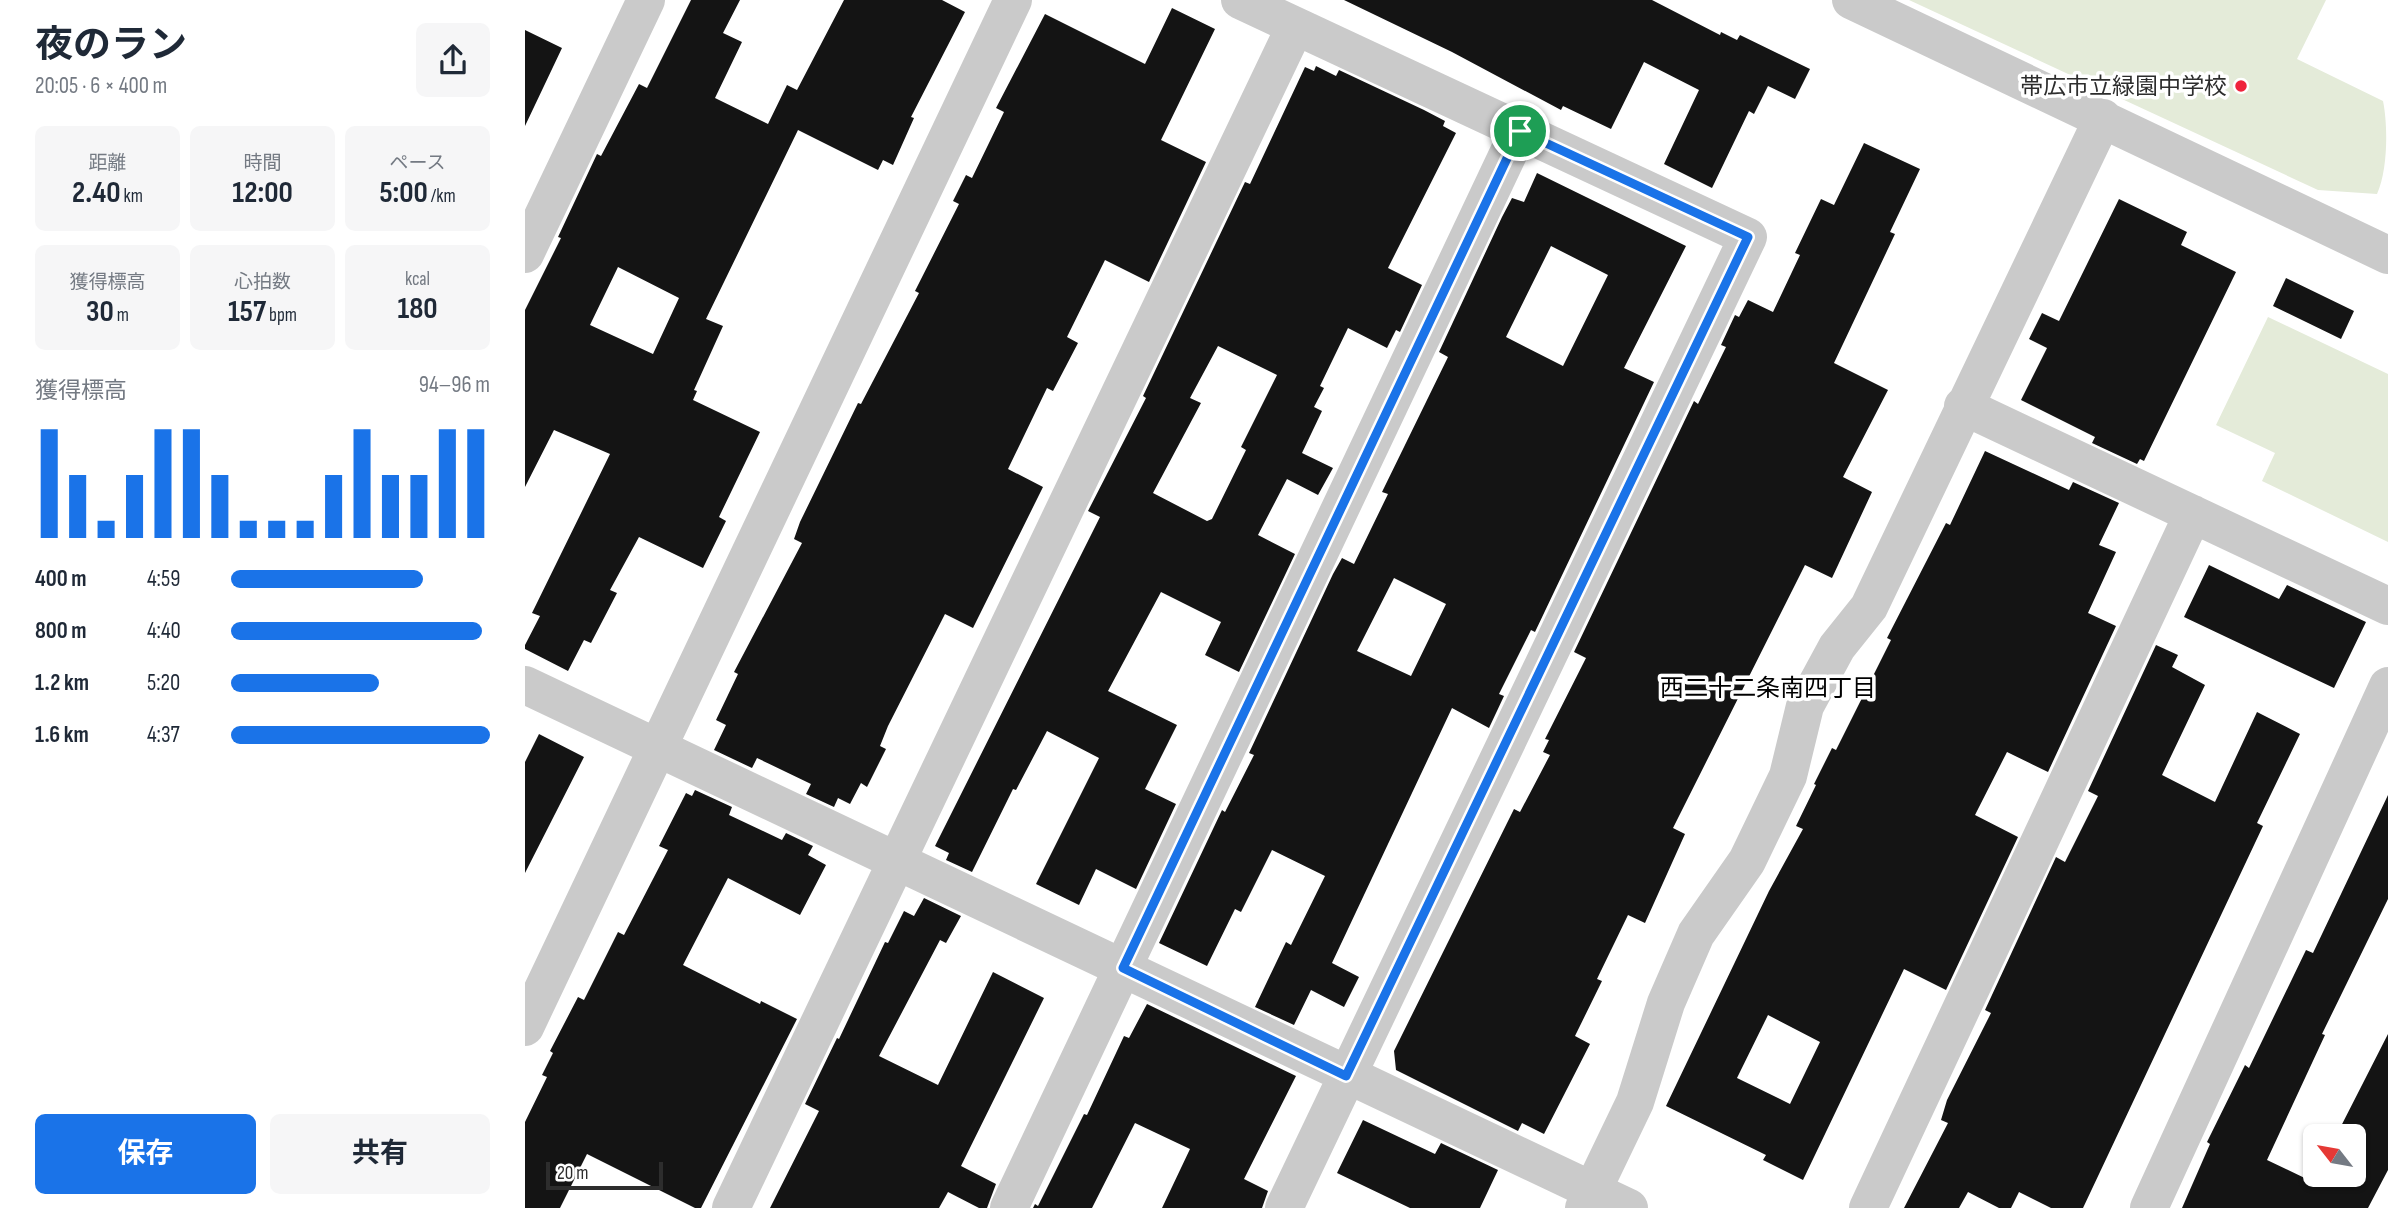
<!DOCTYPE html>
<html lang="ja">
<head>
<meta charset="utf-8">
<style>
  body { margin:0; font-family:"Sofia Sans Condensed","Noto Sans JP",sans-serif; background:#f6f6f7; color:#1f2937; height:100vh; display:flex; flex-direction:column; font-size:26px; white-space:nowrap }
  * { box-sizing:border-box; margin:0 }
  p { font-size:23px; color:#747a83 }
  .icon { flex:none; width:38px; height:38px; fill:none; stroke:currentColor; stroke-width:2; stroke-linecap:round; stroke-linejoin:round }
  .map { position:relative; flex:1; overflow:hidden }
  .details { display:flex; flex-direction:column; background:#fff; width:525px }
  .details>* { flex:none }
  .needle { width:46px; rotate:301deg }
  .tools { position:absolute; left:1778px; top:1124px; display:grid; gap:14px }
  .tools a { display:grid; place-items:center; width:63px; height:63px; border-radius:10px; background:#fff; box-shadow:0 2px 5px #0004; font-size:35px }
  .scale { position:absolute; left:21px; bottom:18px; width:117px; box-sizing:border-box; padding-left:7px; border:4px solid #2d2d2d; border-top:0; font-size:19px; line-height:24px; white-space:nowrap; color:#2d2d2d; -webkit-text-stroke:5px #fff; paint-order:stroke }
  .pin { position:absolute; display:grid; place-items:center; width:60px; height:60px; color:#fff; margin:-30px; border:4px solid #fff; border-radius:50%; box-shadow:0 2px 7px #0007 }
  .round { display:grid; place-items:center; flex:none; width:74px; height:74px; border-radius:10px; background:#f6f6f7 }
  .overview { display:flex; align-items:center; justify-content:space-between; height:119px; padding:0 35px }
  h1 { font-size:38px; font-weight:700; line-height:52px }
  .figures { display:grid; grid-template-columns:repeat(3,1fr); gap:10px; height:119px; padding:7px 35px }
  .figures div { display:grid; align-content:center; border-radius:10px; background:#f6f6f7; text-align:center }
  .figures b { font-size:30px; font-weight:700 }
  .figures small { font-size:19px; font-weight:400 }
  .figures p { font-size:19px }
  .chart { height:196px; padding:14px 35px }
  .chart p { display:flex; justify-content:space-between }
  .chart svg { width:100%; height:126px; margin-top:7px; stroke:#1a73e8; stroke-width:6 }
  .button { display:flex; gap:14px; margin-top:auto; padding:14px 35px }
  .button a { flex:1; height:80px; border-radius:10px; background:#1a73e8; color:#fff; font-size:28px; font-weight:700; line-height:80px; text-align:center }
  .button a+a { background:#f6f6f7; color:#1f2937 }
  ul { padding:0 35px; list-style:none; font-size:23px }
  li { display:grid; grid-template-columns:112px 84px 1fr; align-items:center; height:52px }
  li i { height:18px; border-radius:9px; background:#1a73e8 }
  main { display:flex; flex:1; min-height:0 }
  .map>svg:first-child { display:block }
  .green { fill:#e4ebd9 }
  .building { fill:#141414; fill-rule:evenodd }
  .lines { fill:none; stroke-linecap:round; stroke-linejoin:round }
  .minor { stroke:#cacaca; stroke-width:38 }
  .route-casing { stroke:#fff; stroke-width:14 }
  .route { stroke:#1a73e8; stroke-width:9 }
  .poi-dot { fill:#ef233c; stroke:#fff; stroke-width:2.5 }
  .labels { text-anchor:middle; stroke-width:7; stroke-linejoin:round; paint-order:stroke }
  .poi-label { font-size:23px; fill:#2d2d2d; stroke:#fff; text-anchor:end }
  .neighbourhood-label { font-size:24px; fill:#000; stroke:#fff }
</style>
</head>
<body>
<main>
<section class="details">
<div class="overview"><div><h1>夜のラン</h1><p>20:05 · 6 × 400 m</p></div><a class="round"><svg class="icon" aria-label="share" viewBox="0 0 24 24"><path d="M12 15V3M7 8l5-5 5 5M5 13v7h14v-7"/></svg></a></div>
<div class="figures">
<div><p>距離</p><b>2.40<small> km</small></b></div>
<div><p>時間</p><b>12:00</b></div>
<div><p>ペース</p><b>5:00<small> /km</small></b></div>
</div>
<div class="figures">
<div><p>獲得標高</p><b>30<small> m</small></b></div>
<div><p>心拍数</p><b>157<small> bpm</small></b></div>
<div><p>kcal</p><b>180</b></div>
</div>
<div class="chart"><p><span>獲得標高</span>94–96 m</p>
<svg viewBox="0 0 160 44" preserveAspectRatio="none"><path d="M5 44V6M15 44V22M25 44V38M35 44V22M45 44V6M55 44V6M65 44V22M75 44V38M85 44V38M95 44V38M105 44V22M115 44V6M125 44V22M135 44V22M145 44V6M155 44V6"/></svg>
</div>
<ul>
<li><b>400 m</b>4:59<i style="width:74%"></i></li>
<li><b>800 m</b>4:40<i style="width:97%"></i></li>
<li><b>1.2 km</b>5:20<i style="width:57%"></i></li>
<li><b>1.6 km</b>4:37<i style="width:100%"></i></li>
</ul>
<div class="button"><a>保存</a><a>共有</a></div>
</section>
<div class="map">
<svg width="1863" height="1208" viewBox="0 0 1863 1208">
  <rect width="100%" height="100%" fill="#fff"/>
  <path class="green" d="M1384,0H1801L1772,59L1858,101C1863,125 1863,170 1852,194L1793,190Z
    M1743,317L1863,374V542L1737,481L1750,453L1691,425Z"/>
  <path class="building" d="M166,0H215L198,33L217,42L190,98L243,124L262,85L272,90L319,0H417L440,12L386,117L389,118L368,165L358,160L353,170L273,130L181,319L198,326L169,390L172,391L168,400L235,432L194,517L201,521L178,568L114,537L85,590L92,593L66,643L59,640L43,671L0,649V645L15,616L7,613L85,454L29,430L0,487V310L36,238L33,237L72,154L76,156L114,84L122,88ZM93,267L154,298L128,354L65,325Z
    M819,0H1127L1195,35L1196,32L1212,40L1215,35L1285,69L1270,99L1243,86L1229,114L1224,111L1187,188L1139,164L1174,90L1119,62L1086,129L1038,106L1036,110L927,52Z
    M647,8L690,29L636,140L681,162L624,282L580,260L542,337L553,343L528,391L522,388L483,469L518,487L448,628L420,614L363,726L355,746L361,749L342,787L336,783L325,804L313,798L309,807L281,794L286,784L232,758L227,768L189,750L201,725L191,720L213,674L209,672L277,543L269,539L275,522L333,403L336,404L394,293L390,291L434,204L428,201L441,175L447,178L479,112L471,108L520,14L620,64Z
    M0,30L37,48L0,126Z
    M791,66L811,76L814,70L899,110L920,121L918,126L931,133L863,268L897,285L875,332L871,330L862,348L823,328L795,386L799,388L789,407L797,411L777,453L808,468L793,495L762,479L733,535L770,554L714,672L680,655L696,622L636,592L583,691L652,725L620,789L651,804L611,889L571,869L554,905L511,884L574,758L522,731L491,790L488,789L447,872L421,860L424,853L410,846L575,517L563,511L621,398L618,396L720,182L725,184L780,67L789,71ZM693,346L752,375L716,447L721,450L687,519L682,521L628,493L676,403L665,398Z
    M1339,143L1395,169L1365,232L1370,234L1309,363L1363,390L1318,477L1347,492L1307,578L1280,565L1148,828L1160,834L1120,923L1103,915L1072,979L1077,981L1050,1036L1065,1044L1019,1134L997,1123L993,1131L871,1070L869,1051L989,809L995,812L1025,755L1018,752L1024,740L1020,739L1061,658L1049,652L1169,401L1173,404L1201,347L1196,345L1210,315L1214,317L1223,300L1248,312L1275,255L1270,253L1296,199L1309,205Z
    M1012,173L1161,246L1099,368L1129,382L1010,632L1006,630L974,694L979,696L964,728L927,708L807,963L834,977L819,1007L786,990L769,1025L730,1007L761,942L766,945L800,876L747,850L716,912L710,909L682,966L634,943L697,810L700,812L729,755L724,753L808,574L817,558L829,564L863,494L857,492L923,357L914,352L977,217L987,198L999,202ZM1026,246L1083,275L1038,366L981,337ZM869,578L921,604L886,676L832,651Z
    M1594,199L1662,232L1656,245L1711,272L1619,461L1615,459L1612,464L1567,443L1570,437L1496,400L1522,348L1504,339L1517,313L1534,321Z
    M1761,278L1829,311L1816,339L1748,306Z
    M1460,451L1544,490L1548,482L1594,503L1574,545L1591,552L1563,613L1591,626L1523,772L1482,752L1450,815L1493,837L1421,990L1379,969L1278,1180L1238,1160L1241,1155L1141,1106L1244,891L1278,829L1271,826L1291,785L1289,784L1307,748L1311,750L1366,640L1362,638L1421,523L1425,525ZM1243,1015L1295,1042L1265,1104L1212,1078Z
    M1684,565L1754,599L1762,585L1841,622L1809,688L1659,617Z
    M1631,645L1653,655L1647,667L1680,685L1637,775L1690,802L1732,712L1775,734L1732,823L1738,826L1558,1208H1526L1494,1192L1486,1208H1474L1443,1192L1434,1208H1379L1423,1123L1416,1120L1422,1100L1466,1013L1460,1010L1531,857L1540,862L1573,796L1563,791Z
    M14,734L59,757L0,873V762Z
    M170,790L207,807L204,815L257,840L261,833L288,846L283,855L301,865L275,915L203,878L158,965L235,1004L236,1001L272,1019L176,1208H170L62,1154L35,1208H0V1122L22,1077L17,1075L28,1053L25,1051L53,997L59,1000L93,932L99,935L143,850L134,846L161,793L167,796Z
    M1863,795V899L1797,1034L1800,1035L1742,1160L1788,1182L1791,1174H1829V1136H1811L1863,1034V1170L1843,1208H1657L1685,1144L1682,1142L1720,1065L1724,1068L1781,950L1788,953Z
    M399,898L436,916L421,943L415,940L354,1056L413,1085L468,972L519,998L436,1166L471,1184L462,1208H454L423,1192L414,1208H245L294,1111L280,1104L312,1038L314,1039L360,942L363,943L379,911L389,916Z
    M622,1004L771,1076L719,1179L743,1191L737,1208H637L665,1149L610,1123L567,1208H508L510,1204L513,1206L559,1114L562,1115L599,1036L604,1038Z
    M838,1120L910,1154L916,1143L973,1170L955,1208H885L812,1173Z"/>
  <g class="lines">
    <path class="minor" d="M715,0L1223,237L759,1208
      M1326,0L1863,255
      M0,254L121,0
      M1438,406L1863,606
      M0,685L1104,1208
      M0,1027L488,0
      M206,1208L770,27
      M484,1208L994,131
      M1059,1208L1110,1102L1141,1003L1171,934L1222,861L1263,776L1280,706L1312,647L1344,607L1578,118
      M1343,1208L1668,514
      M1624,1208L1863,686"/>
  </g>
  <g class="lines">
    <defs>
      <path id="route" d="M995,131L1223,237L821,1076L598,968Z"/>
    </defs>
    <use href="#route" class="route-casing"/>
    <use href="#route" class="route"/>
  </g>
  <circle class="poi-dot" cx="1716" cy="86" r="7"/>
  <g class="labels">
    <g class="poi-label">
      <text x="1702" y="94">帯広市立緑園中学校</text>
    </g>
    <g class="neighbourhood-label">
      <text x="1243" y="696">西二十二条南四丁目</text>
    </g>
  </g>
</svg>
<div class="tools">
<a><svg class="needle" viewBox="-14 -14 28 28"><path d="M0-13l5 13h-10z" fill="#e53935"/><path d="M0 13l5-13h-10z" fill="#747a83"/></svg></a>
</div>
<div class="scale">20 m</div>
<div class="pin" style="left:995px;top:131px;background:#1e9e55"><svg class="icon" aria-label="arrive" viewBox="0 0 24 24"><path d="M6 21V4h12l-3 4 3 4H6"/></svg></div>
</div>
</main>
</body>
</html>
